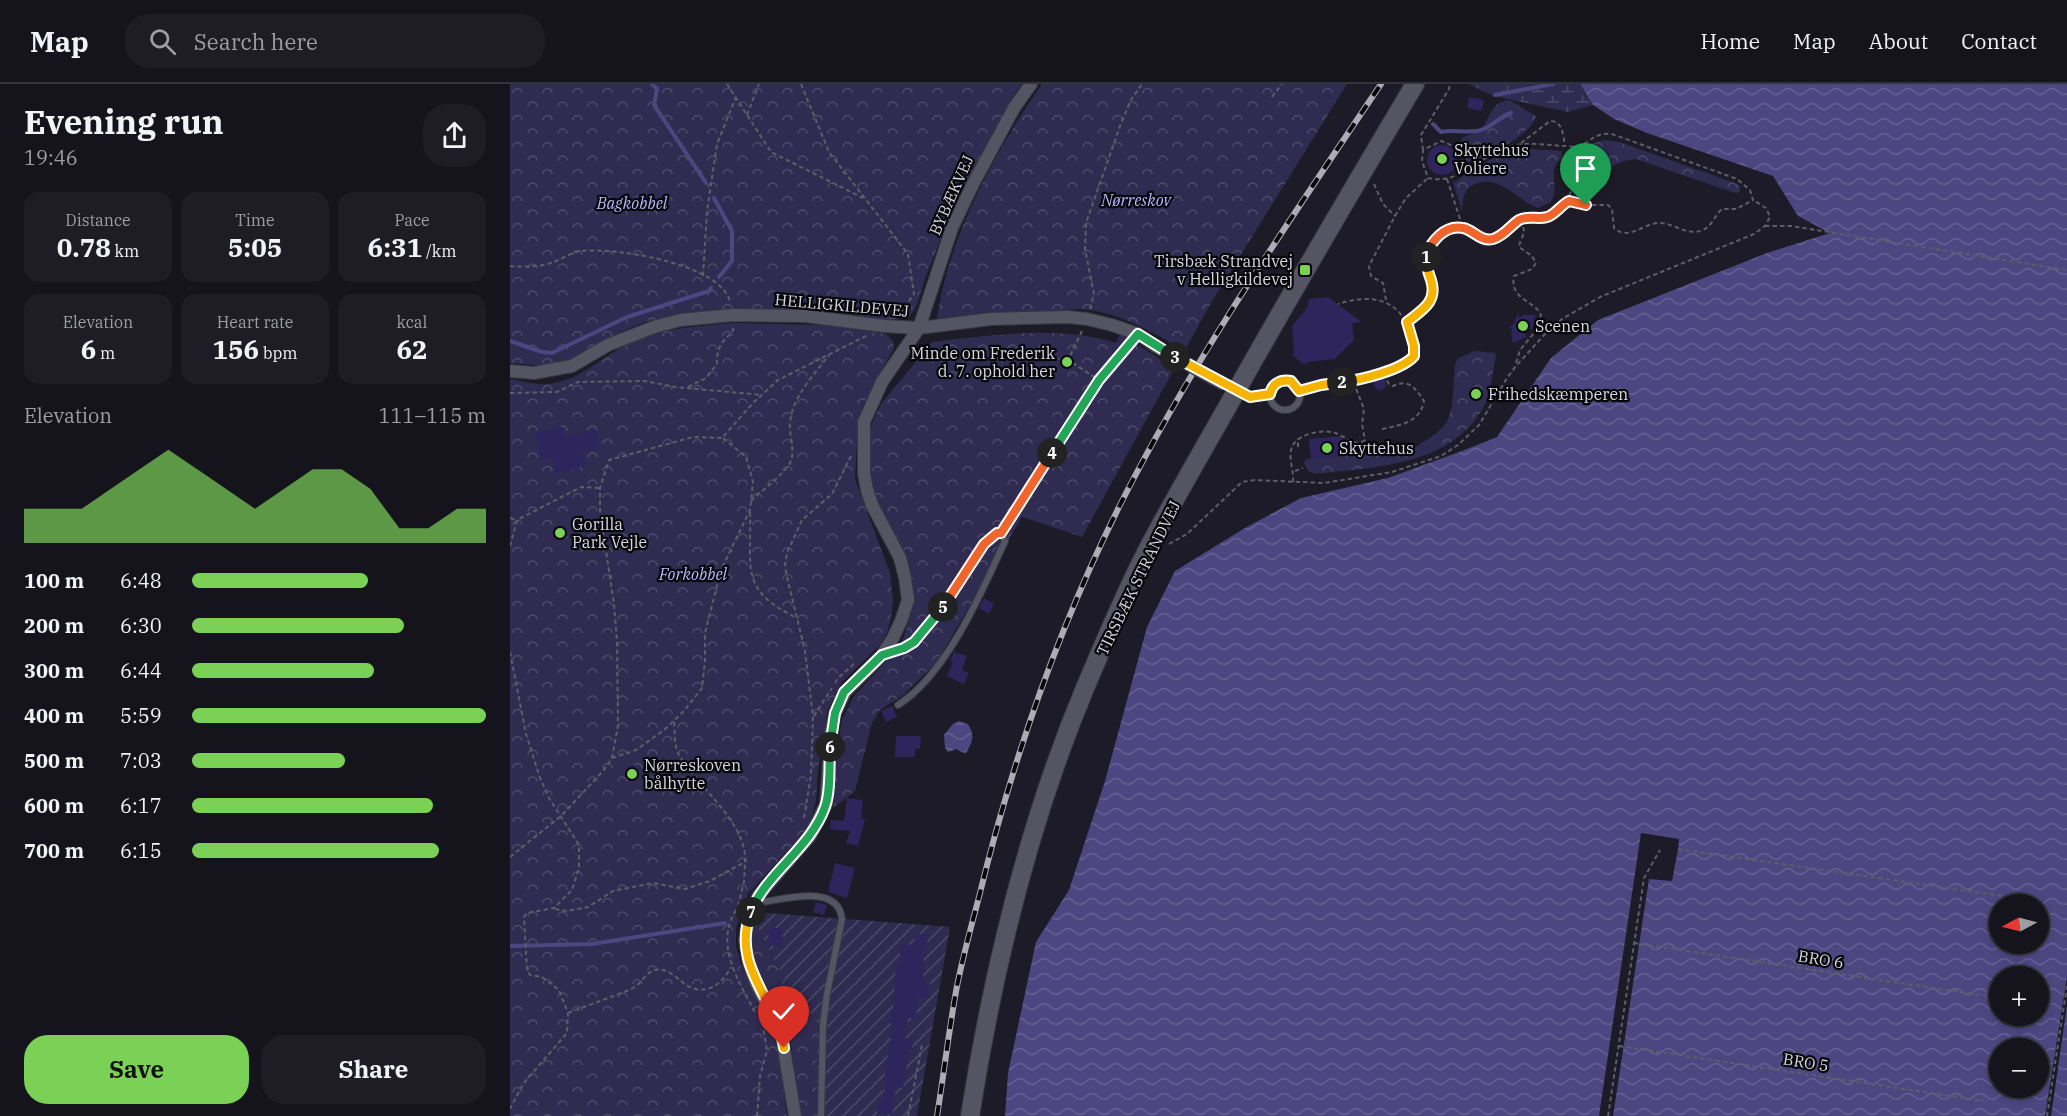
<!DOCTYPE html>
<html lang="en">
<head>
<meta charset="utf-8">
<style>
  body { margin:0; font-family:"IBM Plex Serif",serif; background:#1e1d26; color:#f1f3f6; height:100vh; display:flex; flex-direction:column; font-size:22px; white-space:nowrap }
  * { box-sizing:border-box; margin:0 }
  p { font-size:20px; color:#9d9ea4 }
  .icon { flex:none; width:33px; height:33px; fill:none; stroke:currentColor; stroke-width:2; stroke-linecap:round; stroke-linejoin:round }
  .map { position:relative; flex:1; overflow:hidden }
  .panel { display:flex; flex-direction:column; background:#15141d; width:510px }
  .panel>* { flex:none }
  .needle { width:39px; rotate:263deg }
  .tools { position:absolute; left:1479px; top:810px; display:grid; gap:12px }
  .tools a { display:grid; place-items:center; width:60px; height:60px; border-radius:50%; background:#15141d; box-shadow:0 3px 9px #0003,0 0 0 2px #34333b; font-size:30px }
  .pin { position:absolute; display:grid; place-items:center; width:51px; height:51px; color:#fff; margin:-62px -26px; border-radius:50% 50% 50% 0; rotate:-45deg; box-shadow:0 0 6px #0007 }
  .pin .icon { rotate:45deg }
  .km { position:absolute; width:30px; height:30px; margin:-15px; border-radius:50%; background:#222; color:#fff; font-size:16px; line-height:30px; text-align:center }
  .round { display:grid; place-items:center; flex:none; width:63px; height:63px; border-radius:24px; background:#1e1d26 }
  .summary { display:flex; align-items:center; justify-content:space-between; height:102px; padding:0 24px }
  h1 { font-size:33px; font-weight:700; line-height:45px }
  .metrics { display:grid; grid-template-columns:repeat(3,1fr); gap:9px; height:102px; padding:6px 24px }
  .metrics div { display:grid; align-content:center; border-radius:15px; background:#1e1d26; text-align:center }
  .metrics b { font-size:26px; font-weight:700 }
  .metrics small { font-size:16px; font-weight:400 }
  .metrics p { font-size:16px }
  .chart { height:168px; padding:12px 24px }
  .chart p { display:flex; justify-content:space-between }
  .chart svg { width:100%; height:108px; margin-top:6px; fill:#7bd156; opacity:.7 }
  .action { display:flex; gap:12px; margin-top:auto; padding:12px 24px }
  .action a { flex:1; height:69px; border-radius:24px; background:#7bd156; color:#111; font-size:24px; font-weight:700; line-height:69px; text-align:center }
  .action a+a { background:#1e1d26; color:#f1f3f6 }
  ul { padding:0 24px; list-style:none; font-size:20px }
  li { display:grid; grid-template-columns:96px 72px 1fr; align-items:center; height:45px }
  li i { height:15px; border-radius:8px; background:#7bd156 }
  header { display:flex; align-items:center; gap:36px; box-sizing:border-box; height:84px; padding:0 30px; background:#15141d; border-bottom:2px solid #34333b }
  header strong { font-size:28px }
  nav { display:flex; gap:33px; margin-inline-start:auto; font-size:21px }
  .search { width:420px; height:54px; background:#1e1d26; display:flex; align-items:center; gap:15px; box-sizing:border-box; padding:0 21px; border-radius:24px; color:#9d9ea4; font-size:22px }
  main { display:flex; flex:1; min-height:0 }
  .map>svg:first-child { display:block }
  .forest { fill:url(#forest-crowns) }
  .wetland { fill:url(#wetland-marsh) }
  .garden { fill:url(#garden-furrows) }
  .water { fill:url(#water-waves); fill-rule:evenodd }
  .pier { fill:#1c1b27 }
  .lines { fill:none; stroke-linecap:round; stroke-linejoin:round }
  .stream { stroke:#4e4681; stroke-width:4 }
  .building { fill:#2f255d }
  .lane-casing { stroke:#393842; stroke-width:8 }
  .street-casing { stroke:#393842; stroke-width:14 }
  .secondary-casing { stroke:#393842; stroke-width:20 }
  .path { stroke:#5e5d68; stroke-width:2; stroke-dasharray:4.5 3; stroke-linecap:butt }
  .lane { stroke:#555462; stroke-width:6 }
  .street { stroke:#555462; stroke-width:12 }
  .secondary { stroke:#555462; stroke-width:18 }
  .rail-casing { stroke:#adacb6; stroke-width:6 }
  .rail { stroke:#07060b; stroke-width:4; stroke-dasharray:11; stroke-linecap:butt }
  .street-bridge-casing { stroke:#393842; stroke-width:14; stroke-linecap:butt }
  .street-bridge { stroke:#555462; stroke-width:12 }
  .split-1-casing { stroke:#fff; stroke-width:12 }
  .split-2-casing { stroke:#fff; stroke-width:12 }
  .split-3-casing { stroke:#fff; stroke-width:12 }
  .split-4-casing { stroke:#fff; stroke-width:12 }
  .split-5-casing { stroke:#fff; stroke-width:12 }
  .split-6-casing { stroke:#fff; stroke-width:12 }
  .split-7-casing { stroke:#fff; stroke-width:12 }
  .split-8-casing { stroke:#fff; stroke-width:12 }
  .split-1 { stroke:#f0652b; stroke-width:8 }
  .split-2 { stroke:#f5b400; stroke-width:8 }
  .split-3 { stroke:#f5b400; stroke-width:8 }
  .split-4 { stroke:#22a559; stroke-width:8 }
  .split-5 { stroke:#f0652b; stroke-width:8 }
  .split-6 { stroke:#22a559; stroke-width:8 }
  .split-7 { stroke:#22a559; stroke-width:8 }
  .split-8 { stroke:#f5b400; stroke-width:8 }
  .poi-dot { fill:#7bd156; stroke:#07060b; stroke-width:2 }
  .labels { text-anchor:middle; stroke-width:4.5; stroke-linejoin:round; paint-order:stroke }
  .poi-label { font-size:16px; fill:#d7d7e0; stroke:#07060b; text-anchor:start }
  .street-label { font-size:16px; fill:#d7d7e0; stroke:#07060b }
  .park-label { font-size:16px; font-style:italic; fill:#bdb7ff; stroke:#07060b }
</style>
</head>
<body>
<header>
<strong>Map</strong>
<div class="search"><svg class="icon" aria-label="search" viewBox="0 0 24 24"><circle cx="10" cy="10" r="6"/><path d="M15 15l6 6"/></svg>Search here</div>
<nav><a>Home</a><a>Map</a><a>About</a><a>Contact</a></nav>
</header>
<main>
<section class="panel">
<div class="summary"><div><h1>Evening run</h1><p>19:46</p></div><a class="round"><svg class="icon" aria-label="share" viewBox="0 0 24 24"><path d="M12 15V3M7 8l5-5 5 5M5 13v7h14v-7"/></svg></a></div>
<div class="metrics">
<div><p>Distance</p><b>0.78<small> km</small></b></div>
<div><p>Time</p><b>5:05</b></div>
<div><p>Pace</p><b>6:31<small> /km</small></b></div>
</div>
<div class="metrics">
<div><p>Elevation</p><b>6<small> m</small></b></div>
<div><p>Heart rate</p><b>156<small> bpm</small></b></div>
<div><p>kcal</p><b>62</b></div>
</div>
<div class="chart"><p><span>Elevation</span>111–115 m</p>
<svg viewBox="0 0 160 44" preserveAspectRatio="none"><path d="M0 44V30L10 30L20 30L30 22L40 14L50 6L60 14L70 22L80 30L90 22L100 14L110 14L120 22L130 38L140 38L150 30L160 30V44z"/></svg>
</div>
<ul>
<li><b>100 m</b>6:48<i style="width:60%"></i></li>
<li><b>200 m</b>6:30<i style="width:72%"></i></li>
<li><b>300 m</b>6:44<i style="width:62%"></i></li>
<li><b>400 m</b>5:59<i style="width:100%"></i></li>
<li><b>500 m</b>7:03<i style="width:52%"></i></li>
<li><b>600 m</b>6:17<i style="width:82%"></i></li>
<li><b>700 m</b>6:15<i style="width:84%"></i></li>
</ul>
<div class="action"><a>Save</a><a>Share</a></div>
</section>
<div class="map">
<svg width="1557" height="1032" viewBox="0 0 1557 1032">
  <defs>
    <pattern id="forest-crowns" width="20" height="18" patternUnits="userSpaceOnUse" patternTransform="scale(1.5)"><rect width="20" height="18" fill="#302c51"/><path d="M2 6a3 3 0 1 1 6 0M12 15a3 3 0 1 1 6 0" fill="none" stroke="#4d4a6a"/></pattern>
    <pattern id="wetland-marsh" width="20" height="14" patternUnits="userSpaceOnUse" patternTransform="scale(1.5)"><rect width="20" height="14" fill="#302c51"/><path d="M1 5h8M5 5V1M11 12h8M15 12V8" fill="none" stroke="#4d4a6a"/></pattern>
    <pattern id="garden-furrows" width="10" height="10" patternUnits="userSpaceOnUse" patternTransform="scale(1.5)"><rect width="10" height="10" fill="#302c51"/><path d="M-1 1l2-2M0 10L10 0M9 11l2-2" fill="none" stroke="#4d4a6a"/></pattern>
    <pattern id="water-waves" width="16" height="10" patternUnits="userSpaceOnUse" patternTransform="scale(1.5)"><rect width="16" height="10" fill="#4e4681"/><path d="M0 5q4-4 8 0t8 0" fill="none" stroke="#676093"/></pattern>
  </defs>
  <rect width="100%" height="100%" fill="#1c1b27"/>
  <path class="forest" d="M0,0H512L499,19L437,139L416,192L406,223L399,233L370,237L209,225L138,237L115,246L61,276L36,282L0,279Z
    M532,0H837L702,217L675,266C641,248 608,227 570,225L427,234C439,152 485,67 532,0Z
    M999,16L1026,32C1022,50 975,75 957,78L950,61L953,53C958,51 964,50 968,47C982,38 977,19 999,16Z
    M1094,56L1109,58L1225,99L1230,102V107L1228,109L1222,108L1126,75L1114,77L1086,89H1083L1075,76L1074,66L1081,60Z
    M1019,65L1052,67V74C1035,88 1051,101 1041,118L1028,124C1006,116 990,89 965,100C953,105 953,115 952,127L943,99C970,82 987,67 1019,65Z
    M221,239L316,241L376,250L383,257L384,264L354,320L348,335L345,395L380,489L383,517L381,535L377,549L369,562L332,598L317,628L308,687L306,718L299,740L291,752L238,810L226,844V862L232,884L259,938L268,963L277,1032H0V295C12,297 25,301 36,300C70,299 96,268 126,256C156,244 190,242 221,239Z
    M611,249L664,285L572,453L512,433L426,579L393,611L370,626L362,639L345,707L323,724L327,665L332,636L344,612L391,561L402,527L404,508L401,490L373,431L363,406L357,374L362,339L371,320L422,258C480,251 549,241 606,259Z
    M965,267L985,269L986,273C982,287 982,303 976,318C946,382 865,383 805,390L798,387L794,379L796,375L833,372L843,368L858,369L906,363L927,349L937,338L942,323L945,281L948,274Z
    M243,835L275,896L307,939V1032H291L279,948L246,890L241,856Z"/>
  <path class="wetland" d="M958,0H1069L1083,21L1058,28L984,12Z"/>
  <path class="garden" d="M244,828L440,843L407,1032H307V939L275,896L243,835Z"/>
  <path class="water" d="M1070,0H1557V1032H495L498,989L526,858L559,806L595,697L637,543L665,487L735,444L791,414L878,394L952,367L987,353L1041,274L1088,236L1257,169L1320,149L1288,132L1263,92L1137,49L1104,35L1083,21ZM1490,820H1528V860H1490ZM1490,892H1528V932H1490ZM1490,964H1528V1004H1490Z
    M449,637L458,640C465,651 463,658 456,669L451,668L447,665L438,668L435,664L434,651L443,640Z"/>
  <path class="pier" d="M1131,749L1169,755L1168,765L1162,797L1139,795L1103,1032H1089Z
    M1557,893V921L1541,1032H1535Z"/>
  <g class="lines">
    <path class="stream" d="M142,0L147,5L144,21L196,99
      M985,11L1043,0
      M923,40L931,48C945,45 957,50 971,46C982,43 989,33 1001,29
      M204,114L222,147V177L209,193
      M0,257L32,268L42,269L117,233L199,207L201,204
      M0,862L82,860L215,839"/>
  </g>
  <path class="building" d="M959,13L974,16L971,27L957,24Z
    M917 76a15 15 0 1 1 30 0a15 15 0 1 1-30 0Z
    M818,213L852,238L842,239L844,256L825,275L798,278L795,281L782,271L784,268L782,242L798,223V218L800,215Z
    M1008,229L1009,234L1013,231H1026L1022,245H1013L1016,253L1003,259L1001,251L1002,244H999L1004,239Z
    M864 300a6 6 0 1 1 12 0a6 6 0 1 1-12 0Z
    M51,342L54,353L85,345L90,363L72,368L76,382L46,390L42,374L31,376L25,349Z
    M832,352L833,372L801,375L799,355Z
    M474,514L484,520L479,530L469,524Z
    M444,568L457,572L452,586L459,589L454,600L437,592L443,578L440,577Z
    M382,622L387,633L376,638L371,627Z
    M386,652H411L410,665H405V673H385Z
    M116 688a7 7 0 1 1 14 0a7 7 0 1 1-14 0Z
    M337,714L353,716L351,735H355L348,762L336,759L340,747L320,745L321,736L334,737Z
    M325,779L345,784L337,814L318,808Z
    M306,818L317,821L314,831L303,828Z
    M258,844H272L273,861L259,862Z
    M406,849L418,851L416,873H414L413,897L420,899L419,913H408L406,935L398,934L395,954L403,956L402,966H399L393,1004L386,1003L382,1031L367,1029L369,1015L373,1016L376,995H374L383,940L379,939L381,926H383L386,878H389L391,860L403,861Z"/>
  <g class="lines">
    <defs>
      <path id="lane" d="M760 311a15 15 0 1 1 30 0a15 15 0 1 1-30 0Z
        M729,308L740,313L760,310
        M375,570L394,564L404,558L428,530L474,460L487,449H491L495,457C472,508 436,591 388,621
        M245,819C271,817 328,797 332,835L317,910L313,941L311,1032"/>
      <path id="street" d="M0,287L24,289L62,282L98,261L144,243L171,236L223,231L295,232L374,242L409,244L481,235L558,233L577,235L602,241L628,250L647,263
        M285,1032L272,953L246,899L239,880L235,857L238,837L248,812L300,752L316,720L321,647L325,629L335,608L372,571L383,554L391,537L398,516L395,494L390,474L362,421L357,406L354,390V338L372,298L409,244L442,144L463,100L504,24L521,0"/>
      <path id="secondary" d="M460,1032C483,886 518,740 575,604C596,555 616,506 641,459C666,412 693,366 719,320C779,212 842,106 905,0"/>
    </defs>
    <use href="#lane" class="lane-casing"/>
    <use href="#street" class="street-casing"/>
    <use href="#secondary" class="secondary-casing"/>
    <path class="path" d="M217,0L261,68L353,114
      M291,0L319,68L398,170L404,210L390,230
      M762,13L772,0
      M237,31L249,0
      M1011,59L1040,37C1053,37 1053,51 1055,62
      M913,66L911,51L939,5L940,0
      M955,87C950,69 949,63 931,57L913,66L912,77L918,94C949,102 971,71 998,63C1015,57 1036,61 1054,62C1058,62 1064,63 1068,62C1082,58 1084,48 1102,50L1227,95L1240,106L1243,116L1226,125H1212C1205,131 1202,142 1193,146C1177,153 1163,138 1148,139C1133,140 1118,157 1104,144L1102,125L1098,121H1076L1059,117
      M937,95L953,144
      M864,100L873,120L885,132
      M1255,142H1281L1557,186
      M0,182C13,183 29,183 41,179C51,176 61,168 71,167C105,163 212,180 220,218
      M193,192L197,127L207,60L226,13
      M876,216L873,199L861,192L859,182L885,132L896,114L918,94
      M580,225L584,210L575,165L576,139L610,42L621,16L632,0
      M897,238C905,232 918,225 922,216C931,196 904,178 923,157C931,147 941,145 953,144L973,155L984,154L1012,135L1040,132L1049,123L1059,117C1059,108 1062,105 1067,98C1073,89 1071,72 1068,62
      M572,247L558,276L589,296
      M1006,279L1010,266L1024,249L1031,231C1026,217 999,216 1004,192L1022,185L1026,179L1022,172L1009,163C1011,150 1019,150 1009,136
      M178,303L196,294L207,280C206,267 211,257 222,249L224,242
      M789,307L811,301L853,294L889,282L900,276L904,272C905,263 903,257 900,249C890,213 858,210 828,220
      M0,309L47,308L68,298L135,297L165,303L252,311
      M872,345C890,341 910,339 914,317C906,305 899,294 883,302L879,300L872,288
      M788,363V354
      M785,387L793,384
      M783,398C784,388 779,376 781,366C784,351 808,346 821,348C834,349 842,365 855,356L852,340L854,325L843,297
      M241,417C251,407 276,389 281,377C285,365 279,351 280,339C282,313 304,291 319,271
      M240,428C242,483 228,506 287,534
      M0,434L7,436
      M495,443L589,296L620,260
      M659,460L677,450L732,398L745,396L814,399L882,388L931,372L948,361L969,341L997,294L1006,282L1035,250L1052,235L1090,213L1244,150L1255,142L1260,133L1256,124L1243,116
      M0,462L7,436L71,403L90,404
      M0,568L16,650L30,694L39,714L69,761V784L62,806L44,824L17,829L14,833L17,886L20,891L32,893L49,906L58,929L57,949L13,1000L0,1025
      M325,599L328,594L344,580
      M304,632L322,604
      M102,674L126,666L154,646L174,627L192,604L195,577V549L211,486L240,426L243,398L236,373L213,354
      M294,734L301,691L303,633L295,567L277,493L275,482L277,469L292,436L322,410L342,370
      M1168,765L1507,814
      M0,773L51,732L93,687L102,674L108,642L107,558L104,520L90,427V404L99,376L183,353L212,354L243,319L268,296L356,252
      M231,820C201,854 227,895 245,928
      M228,822L234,798L235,778
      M45,825L57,827L78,823L103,807L143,799L175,805L200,797L235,778C238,739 186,702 168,669C164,661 165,647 164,637
      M1124,859L1490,914
      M58,929C74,923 90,917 106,911C111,909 118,907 123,904C134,898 137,883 153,886C162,888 169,896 176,901C196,913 212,900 221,883
      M1109,962L1474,1017
      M247,1032L250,992L257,967L253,943
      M398,1032L412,961
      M1098,1032L1134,794L1150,766
      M1537,1032L1557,902"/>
    <use href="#lane" class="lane"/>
    <use href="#street" class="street"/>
    <use href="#secondary" class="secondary"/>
    <defs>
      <path id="rail" d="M427,1032C434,989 439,945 447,902C453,872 461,843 469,813C502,677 549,542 612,417C686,271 780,136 871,0"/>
    </defs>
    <use href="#rail" class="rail-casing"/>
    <use href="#rail" class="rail"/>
    <defs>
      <path id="street-bridge" d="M647,263L713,300"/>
    </defs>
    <use href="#street-bridge" class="street-bridge-casing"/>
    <use href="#street-bridge" class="street-bridge"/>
  </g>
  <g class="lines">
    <defs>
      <path id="split-1" d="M916,173C920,158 935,140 953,144C964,146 970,158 983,155C994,152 1000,142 1009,136C1018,131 1028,136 1037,133C1045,131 1051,121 1059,117L1076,121"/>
      <path id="split-2" d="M832,298C851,296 892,286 904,272V262L897,238C912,226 928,218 921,196C918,188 916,181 916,173"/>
      <path id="split-3" d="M665,273L740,313L760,310C762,300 770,295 781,297L789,307L811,301L832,298"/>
      <path id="split-4" d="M542,369L589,296L628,250L665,273"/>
      <path id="split-5" d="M433,523L474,460L487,449H491L542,369"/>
      <path id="split-6" d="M320,663L325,629L334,608L372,571L394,564L404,558L433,523"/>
      <path id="split-7" d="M241,828C255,790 300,765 315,723C321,707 319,680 320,663"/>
      <path id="split-8" d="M241,828C220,883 267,915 274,964"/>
    </defs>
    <use href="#split-1" class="split-1-casing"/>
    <use href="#split-2" class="split-2-casing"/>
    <use href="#split-3" class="split-3-casing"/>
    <use href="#split-4" class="split-4-casing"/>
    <use href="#split-5" class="split-5-casing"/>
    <use href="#split-6" class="split-6-casing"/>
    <use href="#split-7" class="split-7-casing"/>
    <use href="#split-8" class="split-8-casing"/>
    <use href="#split-1" class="split-1"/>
    <use href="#split-2" class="split-2"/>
    <use href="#split-3" class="split-3"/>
    <use href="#split-4" class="split-4"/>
    <use href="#split-5" class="split-5"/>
    <use href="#split-6" class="split-6"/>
    <use href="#split-7" class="split-7"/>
    <use href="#split-8" class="split-8"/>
  </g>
  <g class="poi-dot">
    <circle cx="932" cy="75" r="6"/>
    <rect x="789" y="180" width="12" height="12" rx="3"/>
    <circle cx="1013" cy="242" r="6"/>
    <circle cx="557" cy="278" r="6"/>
    <circle cx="966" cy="310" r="6"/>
    <circle cx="817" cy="364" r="6"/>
    <circle cx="50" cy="449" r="6"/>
    <circle cx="122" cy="690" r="6"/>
  </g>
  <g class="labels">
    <g class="poi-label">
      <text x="944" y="72">Skyttehus<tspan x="944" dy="18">Voliere</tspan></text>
      <text x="783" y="183" text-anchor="end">Tirsbæk Strandvej<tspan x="783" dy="18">v Helligkildevej</tspan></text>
      <text x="1025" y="248">Scenen</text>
      <text x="545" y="275" text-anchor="end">Minde om Frederik<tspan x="545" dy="18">d. 7. ophold her</tspan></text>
      <text x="978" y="316">Frihedskæmperen</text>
      <text x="829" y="370">Skyttehus</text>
      <text x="62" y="446">Gorilla<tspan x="62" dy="18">Park Vejle</tspan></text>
      <text x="134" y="687">Nørreskoven<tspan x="134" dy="18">bålhytte</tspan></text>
    </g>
    <g class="street-label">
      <text transform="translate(441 111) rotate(-66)" y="6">BYBÆKVEJ</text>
      <text transform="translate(332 221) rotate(5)" y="6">HELLIGKILDEVEJ</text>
      <text transform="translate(628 494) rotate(-64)" y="6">TIRSBÆK STRANDVEJ</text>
      <text transform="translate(1311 875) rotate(9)" y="6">BRO 6</text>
      <text transform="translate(1296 978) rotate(9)" y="6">BRO 5</text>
    </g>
    <g class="park-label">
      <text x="626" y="122">Nørreskov</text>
      <text x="122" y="125">Bagkobbel</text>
      <text x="183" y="496">Forkobbel</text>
    </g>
  </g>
</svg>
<div class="tools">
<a><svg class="needle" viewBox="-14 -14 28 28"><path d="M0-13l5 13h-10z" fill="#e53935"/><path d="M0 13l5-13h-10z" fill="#9d9ea4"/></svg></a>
<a>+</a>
<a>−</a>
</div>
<div class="pin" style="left:1076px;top:121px;background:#1e9e55"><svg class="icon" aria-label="arrive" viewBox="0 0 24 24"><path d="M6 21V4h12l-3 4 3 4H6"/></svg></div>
<div class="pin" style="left:274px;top:964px;background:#d93025"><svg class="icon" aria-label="check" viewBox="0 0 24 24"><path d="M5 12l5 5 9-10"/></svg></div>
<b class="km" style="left:916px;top:173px">1</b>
<b class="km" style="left:832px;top:298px">2</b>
<b class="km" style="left:665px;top:273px">3</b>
<b class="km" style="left:542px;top:369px">4</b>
<b class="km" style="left:433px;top:523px">5</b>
<b class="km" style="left:320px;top:663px">6</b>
<b class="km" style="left:241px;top:828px">7</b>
</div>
</main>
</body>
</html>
